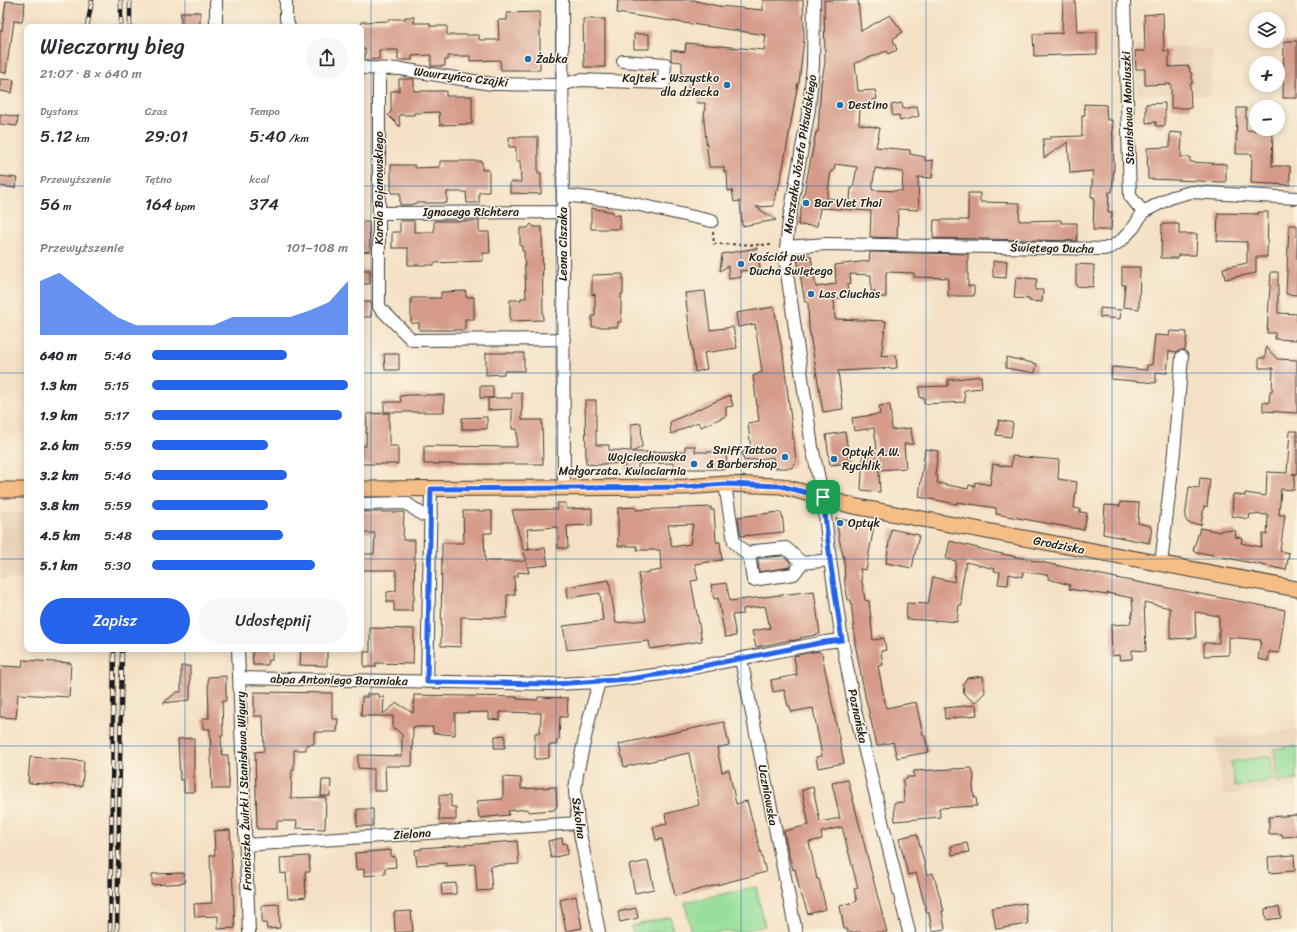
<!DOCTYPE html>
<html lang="pl">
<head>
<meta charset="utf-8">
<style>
  body { margin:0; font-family:Sriracha,sans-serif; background:#f7f7f7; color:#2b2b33; height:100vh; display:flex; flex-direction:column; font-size:15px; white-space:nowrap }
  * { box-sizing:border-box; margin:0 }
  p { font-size:13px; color:#7c7c81 }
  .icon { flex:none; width:22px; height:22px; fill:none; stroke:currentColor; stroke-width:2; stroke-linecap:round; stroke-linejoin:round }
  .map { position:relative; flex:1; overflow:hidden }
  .drawer { position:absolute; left:24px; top:24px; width:340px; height:628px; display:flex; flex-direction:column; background:#fff; border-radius:8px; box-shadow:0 2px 10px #0003 }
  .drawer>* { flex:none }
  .buttons { position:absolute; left:1249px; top:12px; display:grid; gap:8px }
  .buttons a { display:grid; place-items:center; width:36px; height:36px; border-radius:50%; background:#fff; box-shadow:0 2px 10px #0003; font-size:20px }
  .pin { position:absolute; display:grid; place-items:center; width:34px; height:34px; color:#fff; margin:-17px; border-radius:8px; box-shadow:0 2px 6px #0006 }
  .round { display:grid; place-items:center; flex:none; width:42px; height:42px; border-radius:21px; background:#f7f7f7 }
  .headline { display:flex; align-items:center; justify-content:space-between; height:68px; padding:0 16px }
  h1 { font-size:22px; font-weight:600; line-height:30px }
  .stats { display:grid; grid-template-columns:repeat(3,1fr); gap:6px; height:68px; padding:4px 16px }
  .stats div { display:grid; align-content:center }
  .stats b { font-size:17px; font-weight:600 }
  .stats small { font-size:11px; font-weight:400 }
  .stats p { font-size:11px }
  .chart { height:112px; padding:8px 16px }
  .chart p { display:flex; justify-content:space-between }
  .chart svg { width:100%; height:72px; margin-top:4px; fill:#2563eb; opacity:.7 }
  .primary-button { display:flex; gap:8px; margin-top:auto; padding:8px 16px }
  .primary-button a { flex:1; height:46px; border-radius:24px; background:#2563eb; color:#fff; font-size:16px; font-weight:600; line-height:46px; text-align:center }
  .primary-button a+a { background:#f7f7f7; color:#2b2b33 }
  ul { padding:0 16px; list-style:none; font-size:13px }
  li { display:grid; grid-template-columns:64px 48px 1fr; align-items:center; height:30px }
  li i { height:10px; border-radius:5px; background:#2563eb }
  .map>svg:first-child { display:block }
  .built { fill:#ead2b8 }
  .green { fill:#96de99; stroke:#597d5a }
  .building { fill:#d59a88; fill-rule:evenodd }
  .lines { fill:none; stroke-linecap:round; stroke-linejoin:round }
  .minor-casing { stroke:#3c3a35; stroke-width:14 }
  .major-casing { stroke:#3c3a35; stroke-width:17 }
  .path { stroke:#3c3a35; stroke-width:2; stroke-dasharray:3 3; stroke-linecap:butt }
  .minor { stroke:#fff; stroke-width:12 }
  .major { stroke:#f6be87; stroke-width:15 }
  .rail-casing { stroke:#1c1c1c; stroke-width:4.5 }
  .rail { stroke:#fcf5e5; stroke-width:3; stroke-dasharray:9; stroke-linecap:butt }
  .route-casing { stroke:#fff; stroke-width:8 }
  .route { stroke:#2563eb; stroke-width:5 }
  .grid { fill:none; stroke:#1f6fb2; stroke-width:1; stroke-opacity:0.55 }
  .poi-dot { fill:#1f6fb2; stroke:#fcf5e5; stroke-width:1.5 }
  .labels { text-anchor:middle; stroke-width:3; stroke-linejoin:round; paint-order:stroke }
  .poi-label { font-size:12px; fill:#1c1c1c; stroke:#fcf5e5; text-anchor:start }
  .street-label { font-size:12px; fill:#1c1c1c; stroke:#fcf5e5 }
</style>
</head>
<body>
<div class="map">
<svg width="1297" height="932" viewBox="0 0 1297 932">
  <rect width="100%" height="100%" fill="#fcf5e5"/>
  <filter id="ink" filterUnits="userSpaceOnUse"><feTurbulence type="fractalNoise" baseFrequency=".025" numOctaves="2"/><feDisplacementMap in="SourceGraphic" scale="8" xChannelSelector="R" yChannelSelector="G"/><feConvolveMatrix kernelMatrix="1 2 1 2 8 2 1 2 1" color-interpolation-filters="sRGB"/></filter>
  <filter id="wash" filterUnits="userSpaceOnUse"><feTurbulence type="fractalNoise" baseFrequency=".012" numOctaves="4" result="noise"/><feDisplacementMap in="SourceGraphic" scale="16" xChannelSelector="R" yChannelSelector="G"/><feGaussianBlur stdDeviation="0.9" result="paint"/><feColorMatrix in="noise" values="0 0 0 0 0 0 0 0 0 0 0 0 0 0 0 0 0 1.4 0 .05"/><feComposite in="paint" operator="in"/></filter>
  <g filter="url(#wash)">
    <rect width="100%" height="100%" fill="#f4e1c5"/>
    <path class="built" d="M1136,45L1212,49L1211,96L1137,94Z
      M0,513H27V580L0,579Z
      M1297,729V787L1224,795L1215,739Z"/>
    <path class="green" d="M1297,746V780L1278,782L1274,749Z
      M1270,756L1274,780L1235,787L1231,762Z
      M756,887L765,926L739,932H691L685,902Z
      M671,917L673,932H632L631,926Z"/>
    <g id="blocks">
      <path class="building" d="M618,0H696V1L718,6L763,10V0H803L804,39L799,83H798L783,168L778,190H776L775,198L774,200V206L756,207L776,220L742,226L740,201L734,202L732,190L728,191L727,172H724V167H709L704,121L705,103H697L698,95H692V88H689L690,78L682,77V62L672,61L671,59V50L685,52L686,43L764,50L766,35L617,13Z
        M824,0H858L861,31L890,15L903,32L893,39L897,50L888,54L887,51L855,63L858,91L875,90L877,99L872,100V107L860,109L859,124L880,128L876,147L910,150V154L925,157V161L933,160L932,178L918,177L919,210L898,209L897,238L870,237L871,211L820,208L817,226L798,225L816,132H818L821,84L825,63ZM835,164L857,167L853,188H851L850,200L827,198L831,171H834ZM875,168L903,172L902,191L872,190Z
        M1063,0H1075L1077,32H1097V54L1034,56L1033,34L1062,33Z
        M6,1L25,3L22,22L14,21L11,43H10L6,73L0,72V30L2,31Z
        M181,12H200V27H181Z
        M540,12V70H501L500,60L470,61V56H448V60H445V66H431V55L412,56V60H398V50H379V59L365,60V49H361V22L389,21V19H405V17H414V23H430V26H447V35H479V40H499L498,20H507V13Z
        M1163,13L1164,51L1169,50V67L1189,66L1190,73H1192V84H1190L1191,108H1171V84L1145,85V69H1136L1135,51H1145L1144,15Z
        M583,19H605V67H584Z
        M634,34H649V49H634Z
        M1284,41H1297V98H1283Z
        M0,79L14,80L12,93L0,91Z
        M399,79H414V91H446V96H472V124L440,125L439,112L414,113V115H399L400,127L388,115L391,112V91H399Z
        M902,103L903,109L917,106L919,116L900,121L899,115L893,116L891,105Z
        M1165,103V126H1156V122L1146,123V104Z
        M1084,104L1106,105L1107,120H1112L1114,167L1112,192H1109L1108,212H1112L1111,230H1093L1094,197H1091L1093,171L1070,173L1068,142L1044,158L1043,139H1050V137L1082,136V115H1085Z
        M1237,108H1246V130L1273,131L1272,166H1290V185L1251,183L1252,154H1236Z
        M0,114L18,117L17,126L0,124Z
        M1170,132L1182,133L1181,157H1190V162L1226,164V182L1148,179L1147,148L1170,147Z
        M509,137H538V173H541V194L510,193V182H521L520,161H516V147H509Z
        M440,161H482V170H489V192H479V203H467L466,192H447V203H416L410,205H400V193H391V165H415V168L440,167Z
        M0,176L17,178L15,188L0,186Z
        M968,193H980V202L1020,203L1019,221L1061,220V223H1077V241L933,238L934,220H968Z
        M591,208L613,212V215H620V229H591Z
        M1258,212H1268L1267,257H1256V273L1225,279L1223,268L1247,263V242L1217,241L1218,213L1258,214Z
        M400,221H414V232H434V221H479V232H489L490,253H483V261L434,263V265H408V248H392V232H400Z
        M361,222H369L370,251L361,252Z
        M531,224L534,227H542L543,320L510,321V300H521V298H526L524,251H522V246H520V228H528Z
        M1162,224H1179V234H1197L1196,255H1178V258H1161Z
        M1289,225H1297V295L1286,294Z
        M757,248L760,269L740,271L741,277L729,279L728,266L720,271L722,254Z
        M870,252L968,254V286H974V296H948V278L914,277V273L886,272V297H875V291H871V275L850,274L851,284L847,285L849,297L834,299L835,319L886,321L881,356L896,355L897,368L838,371L843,409L823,412L809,328L808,302H805L797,258L811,256L816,287L836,284L835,265L869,261Z
        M993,261H1007L1006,278L993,277Z
        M1076,264L1094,265L1093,287L1076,286Z
        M1122,267H1140L1139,309L1123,307L1125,285H1122Z
        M361,270H370V284H361Z
        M1271,272H1278V313L1297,314V340L1275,339V333H1267Z
        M623,274V294H621V322H618V327H592V316H595V294L592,295V275Z
        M1016,277L1037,279L1035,290H1043L1042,302L1029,301V299L1014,298Z
        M466,291V297H474V319H465V330H419V323H411V298H441V292Z
        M705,291L710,330L733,327L737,348L704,353L707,369L695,372L685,293Z
        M361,302H371V317H361Z
        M774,307L783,354L796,461L792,468H775L773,457L744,461L742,452L751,450L748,423L759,421L753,376L762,372L755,324L738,327L736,313Z
        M1100,308L1121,310L1120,319L1100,317Z
        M1170,331L1187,332L1185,350H1182L1177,352L1169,351L1167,373L1156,372V383L1111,379L1112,367L1147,370V365H1152L1155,335L1169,336Z
        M1266,347L1277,359L1297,360V413L1263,411V402L1269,403L1270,391H1272L1273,368H1259V358H1265Z
        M486,353H524V371H504V374L486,375Z
        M384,354H399V370H385Z
        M1006,357L1037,364L1035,373L1006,368Z
        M981,376L982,388L964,390L965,402L924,404V398H920L919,387L948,386V380Z
        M480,386H493V398H480Z
        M512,393H522V420H542L543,464H424V446L517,447V429H512V409L488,410V398H512Z
        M409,395H444V412H384V402H401L400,396Z
        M730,395L733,406L726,407V416L701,427L698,422L671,434L670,422Z
        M585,400H596V445H609V450L631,451V424L641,423L642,447L632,452H685V446H695V452H726L727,469H674V463L638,464V470H625V463L602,464L600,465L586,464Z
        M890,405L892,430L911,428L913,444H904L906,468L879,470L880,492L861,490L863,454L875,452V450L877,449L874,428L854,431L852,418L880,414L879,406Z
        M389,413V446H398V464H361V446H366L367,414Z
        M487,417V429H462V418Z
        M999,420L1013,423L1011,437L996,435Z
        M1290,431H1297V474H1292H1295L1294,490L1281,489L1279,515H1285L1280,551L1289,553L1286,570L1193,551L1200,528L1220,532L1221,530L1236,531L1235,537L1242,538L1241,543L1261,547L1263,534L1267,535L1268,515L1250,514L1249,519L1232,516L1233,494L1245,496V493L1266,496L1267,472L1287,473Z
        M845,432L850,463L830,465L826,435Z
        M925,449L938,451L935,475L938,476L937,483L968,489L969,485L975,486V482L990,485L993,464L1011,467L1012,456L1059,460L1058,479L1077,482L1074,508L1080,509V512L1087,513L1084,530L996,514V508L957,502V504L919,497Z
        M1200,478L1210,479L1207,507L1204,506L1201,525L1188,523L1185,518L1189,487L1199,488Z
        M1120,502L1139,503L1138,523L1151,526L1150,528L1152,529L1149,543L1103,534L1105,505L1120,506Z
        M557,503H566V509L592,508V525L567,526L568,548H558V527L527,529L529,549L526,550L545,548L548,565L528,567L512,510L558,509Z
        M636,507V510L711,507V510H714L716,542H720L722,560L695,564L698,580L691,581L702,641L650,649L649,641L567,650L563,626L603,621L600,593L568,598L567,587L609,580L616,623L646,620L638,574L661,570L660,550H637V546H618V508ZM693,524L690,544L672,547L668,525Z
        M463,511H492V533H484L485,561H526L529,573L518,572V576H514L515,595H507V618L461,617V647L441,646L442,543H464Z
        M361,512H404L403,540H415L414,601H412V611H394V602H387V592L396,591V570H361V554H374L375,533H361Z
        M779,512L782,514L784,532L741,536L738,517Z
        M836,518L874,526L866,570L860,569L865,600L869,601L873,640L884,638L886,650L881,651L883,665L878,666L886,708L916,702L923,735L924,734L929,752L897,758L893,742L877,746L865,696L855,643L851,600H848L845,584L844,559L840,543Z
        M891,529L919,535L912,568L886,563Z
        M950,541L993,552L1121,579L1285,610L1279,653L1269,652L1268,661L1258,659L1261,640L1229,637V655L1204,656V643H1219V616L1195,612L1196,638L1170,639V608L1144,602L1146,651L1132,650V659L1120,660L1119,655L1112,656L1111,625L1130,624L1133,610L1132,598L1107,593V595L1069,589L1070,585L1048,579L1049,575L1023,572L1022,577L1009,574L1008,585L998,584L1000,572L994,571L995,569L966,562L961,591L962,605H959L957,622L936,620V621L906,619L907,603L928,604L933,577L954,582L956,561L946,559Z
        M783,556L790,562V567L759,572L758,558Z
        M726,583L730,601L814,591L820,634L800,638L801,639L791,641V640L756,647L752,631L770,628L765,606L743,609V614L732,615L736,636L725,637L718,598L714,599L711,585Z
        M370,628L414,629L413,664L376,663V667H364V652H370Z
        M252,649H272V660H268V665H253Z
        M301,649H327V666L300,665Z
        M818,651L822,654L844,763L818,768L816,757L822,756L813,708L791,712L790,706H788L784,690L773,692L771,680L797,675L794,656Z
        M23,660L71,663L69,697L18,694L16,718L0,717V666L22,667Z
        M181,666H190V700L163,703L177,692H181Z
        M226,676V701H222L223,736H221L222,755H228L229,789H212L210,729H203V718H209L208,677Z
        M983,676L985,692L975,703L964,694L963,684L967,678Z
        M254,692L332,693V719H338L337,732H314V744L306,745V750H294V770H292L291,798L326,797L325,829L296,828L297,821H277V829H257L255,752L264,751L263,716H254Z
        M367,694H379V697H384L383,714L397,703L413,713L414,695L517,697V699L538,700V697L568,698L567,717H560L559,739L557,740L556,745H549V758L540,759H535V733H540L541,713L500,712V720L489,719V712L455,713V735L433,733V727H413L412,766H385L386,791H374V769L358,768V755L402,756V735L396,729H393V716H361L362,697H367Z
        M976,705L977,715L945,719L944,708Z
        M724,722L729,745L717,748L722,772L729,770L736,804L747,801L766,872L675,896L662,839L656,840L653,827L667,824L665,814L699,805L689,753L624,767L619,744Z
        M505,735V748H494L495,736Z
        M194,738V792H184V780H180L178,739Z
        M30,757L84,761L82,786L28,783Z
        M972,768L974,776L973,785L974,797H976L977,806L939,808L940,817L895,821L894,803L904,802L903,780L907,779V777H914V771Z
        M503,777L521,778V789L556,787L557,806L554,810L528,812V809L508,811L509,815L479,818L477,801L503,799Z
        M322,780H331L330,796H321Z
        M848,780L880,906L887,932H847V929H844L840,906L857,901L854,889L858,888L842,827L821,832L822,839L809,842L817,879H819L826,909L808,914L802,896H801L795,869L793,870L789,855L784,831L809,825L802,790L813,787L820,822L840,818L832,783Z
        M439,795H451V807H456V820H439Z
        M357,809H373V826H357Z
        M1297,815V836L1282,837V834H1269V817Z
        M230,830L235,928L218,929V916L195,917L194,904L212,903L210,855H215L214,831Z
        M917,834L927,875L933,873L944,911H942L945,929L932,931L929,913H927L916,873L908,875L899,838Z
        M562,838L563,844L566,843L568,854L551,858L548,841Z
        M517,841L519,864L490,866L492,890L477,891L475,864L446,866V863L417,865L415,850L422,849L421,848Z
        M967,843L969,852L952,855L951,846Z
        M391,850V857L395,856L396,867L385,868V874L364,876V869L356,870L355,853Z
        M1294,855L1295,871L1269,873L1268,857Z
        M309,856L310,872H305L306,897L288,899L286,873L281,874L280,858Z
        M648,861L654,889L635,893L629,865Z
        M184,873L185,883L152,885V874Z
        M456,883V894L442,895L441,884Z
        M576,896L582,928L566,931L560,900Z
        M1025,903L1028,924L996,929L992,908Z
        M279,904L280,928L267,929L266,923H262V905Z
        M1279,907L1281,918L1266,920L1265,909Z
        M636,908L638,918L620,922L618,912Z
        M411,911L413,932H395L394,912Z"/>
    </g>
  </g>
  <g filter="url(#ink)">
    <use href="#blocks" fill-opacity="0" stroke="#3c3a35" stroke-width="1"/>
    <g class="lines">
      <defs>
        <path id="minor" d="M216,0V27
          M286,0V19L289,27
          M562,0L564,487
          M814,0L813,65L809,109L789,220L785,259L812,447L823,497L830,560L842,640L855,710L909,932
          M1124,0L1130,196L1143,212
          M361,68L401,69L492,84L561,85L580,80L664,83L665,64L623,61
          M379,68V307L412,340L564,339
          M563,195L626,202L712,221
          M379,213L563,212
          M786,247L826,244L1104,249L1113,246L1122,240L1134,227L1143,212L1172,197L1191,192L1297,198
          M725,484L734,542L749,556L753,580L794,574L802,563L830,560
          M361,504L406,503L423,515H431
          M749,556L755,551L786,548L802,563
          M1161,564L1174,452L1182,357
          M238,649L249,932
          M741,659L796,932
          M239,678L555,684L599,682L662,674L825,642L842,640
          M427,682L431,489
          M246,845L578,823
          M599,932L578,823L575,791L577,774L590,715L599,682"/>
        <path id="major" d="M361,489L686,487L725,484L781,486L853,506L1297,589
          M0,490H27"/>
      </defs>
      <use href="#minor" class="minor-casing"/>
      <use href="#major" class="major-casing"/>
      <path class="path" d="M713,232L714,244L772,245"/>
      <use href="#minor" class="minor"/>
      <use href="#major" class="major"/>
      <defs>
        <path id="rail" d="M121,0V27
          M130,0V27
          M87,27L92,0
          M110,932L114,649
          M117,932L122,649"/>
      </defs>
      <use href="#rail" class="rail-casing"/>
      <use href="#rail" class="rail"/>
    </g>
  </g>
  <g class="lines" filter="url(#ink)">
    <defs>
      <path id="route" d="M725,484L781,486L823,497L830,560L842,640L825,642L662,674L629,679L555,684L427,682L431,489L686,487Z"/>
    </defs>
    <use href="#route" class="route-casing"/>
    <use href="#route" class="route"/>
  </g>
  <path class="grid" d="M185,0V27M371,0V932M556,0V932M741,0V932M926,0V932M1112,0V932M0,186H27M361,186H1297M0,373H27M361,373H1297M0,559H27M361,559H1297M185,649V932M0,746H1297"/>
  <g class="poi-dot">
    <circle cx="528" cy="59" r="4"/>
    <circle cx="727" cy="85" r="4"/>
    <circle cx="840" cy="105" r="4"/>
    <circle cx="806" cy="203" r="4"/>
    <circle cx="741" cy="264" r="4"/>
    <circle cx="811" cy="294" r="4"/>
    <circle cx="785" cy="457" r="4"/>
    <circle cx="834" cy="459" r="4"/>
    <circle cx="694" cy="464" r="4"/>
    <circle cx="840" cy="523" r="4"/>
  </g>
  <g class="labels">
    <g class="poi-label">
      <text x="536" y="63">Żabka</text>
      <text x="719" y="82" text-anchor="end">Kajtek - Wszystko<tspan x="719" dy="14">dla dziecka</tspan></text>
      <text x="848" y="109">Destino</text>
      <text x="814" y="207">Bar Viet Thai</text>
      <text x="749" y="261">Kościół pw.<tspan x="749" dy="14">Ducha Świętego</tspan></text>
      <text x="819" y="298">Las Ciuchas</text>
      <text x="777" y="454" text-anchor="end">Sniff Tattoo<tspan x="777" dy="14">&amp; Barbershop</tspan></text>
      <text x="842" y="456">Optyk A.W.<tspan x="842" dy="14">Rychlik</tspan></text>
      <text x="686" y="461" text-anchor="end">Wojciechowska<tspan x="686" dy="14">Małgorzata. Kwiaciarnia</tspan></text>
      <text x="848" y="527">Optyk</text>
    </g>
    <g class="street-label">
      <text transform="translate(461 77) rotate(7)" y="4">Wawrzyńca Czajki</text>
      <text transform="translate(1128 108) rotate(-92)" y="4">Stanisława Moniuszki</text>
      <text transform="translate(800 154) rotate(-81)" y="4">Marszałka Józefa Piłsudskiego</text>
      <text transform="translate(379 188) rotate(-90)" y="4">Karola Bojanowskiego</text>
      <text x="471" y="216">Ignacego Richtera</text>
      <text transform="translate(563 244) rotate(-90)" y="4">Leona Ciszaka</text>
      <text transform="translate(1052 248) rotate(1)" y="4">Świętego Ducha</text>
      <text transform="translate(1059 545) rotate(11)" y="4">Grodziska</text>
      <text transform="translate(339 680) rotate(1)" y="4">abpa Antoniego Baraniaka</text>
      <text transform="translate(858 716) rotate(78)" y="4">Poznańska</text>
      <text transform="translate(244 791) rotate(-92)" y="4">Franciszka Żwirki i Stanisława Wigury</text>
      <text transform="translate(768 795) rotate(79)" y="4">Uczniowska</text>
      <text transform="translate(579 818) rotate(82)" y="4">Szkolna</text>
      <text transform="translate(412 834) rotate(-4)" y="4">Zielona</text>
    </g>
  </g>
</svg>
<div class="buttons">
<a><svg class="icon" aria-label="layers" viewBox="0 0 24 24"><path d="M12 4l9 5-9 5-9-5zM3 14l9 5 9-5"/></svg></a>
<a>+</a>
<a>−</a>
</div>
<div class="pin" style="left:823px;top:497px;background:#1e9e55"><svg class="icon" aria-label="arrive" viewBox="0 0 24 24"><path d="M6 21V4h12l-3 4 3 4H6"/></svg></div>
<section class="drawer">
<div class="headline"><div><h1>Wieczorny bieg</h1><p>21:07 · 8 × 640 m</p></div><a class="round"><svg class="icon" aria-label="share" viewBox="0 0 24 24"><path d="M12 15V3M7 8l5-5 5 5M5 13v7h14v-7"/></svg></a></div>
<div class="stats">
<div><p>Dystans</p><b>5.12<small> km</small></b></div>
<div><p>Czas</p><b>29:01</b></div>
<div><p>Tempo</p><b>5:40<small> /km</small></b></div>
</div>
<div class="stats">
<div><p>Przewyższenie</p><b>56<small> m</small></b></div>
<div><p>Tętno</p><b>164<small> bpm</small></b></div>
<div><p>kcal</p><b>374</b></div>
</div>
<div class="chart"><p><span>Przewyższenie</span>101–108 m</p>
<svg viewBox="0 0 160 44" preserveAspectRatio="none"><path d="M0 44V11L10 6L20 15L30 24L40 33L50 38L60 38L70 38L80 38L90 38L100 33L110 33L120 33L130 33L140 29L150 24L160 11V44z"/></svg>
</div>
<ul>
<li><b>640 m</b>5:46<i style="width:69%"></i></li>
<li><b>1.3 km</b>5:15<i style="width:100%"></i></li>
<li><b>1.9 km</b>5:17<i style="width:97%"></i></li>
<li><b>2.6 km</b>5:59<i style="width:59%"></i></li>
<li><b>3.2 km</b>5:46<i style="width:69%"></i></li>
<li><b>3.8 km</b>5:59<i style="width:59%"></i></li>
<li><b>4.5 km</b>5:48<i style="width:67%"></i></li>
<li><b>5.1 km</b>5:30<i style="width:83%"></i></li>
</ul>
<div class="primary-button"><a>Zapisz</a><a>Udostępnij</a></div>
</section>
</div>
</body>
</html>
